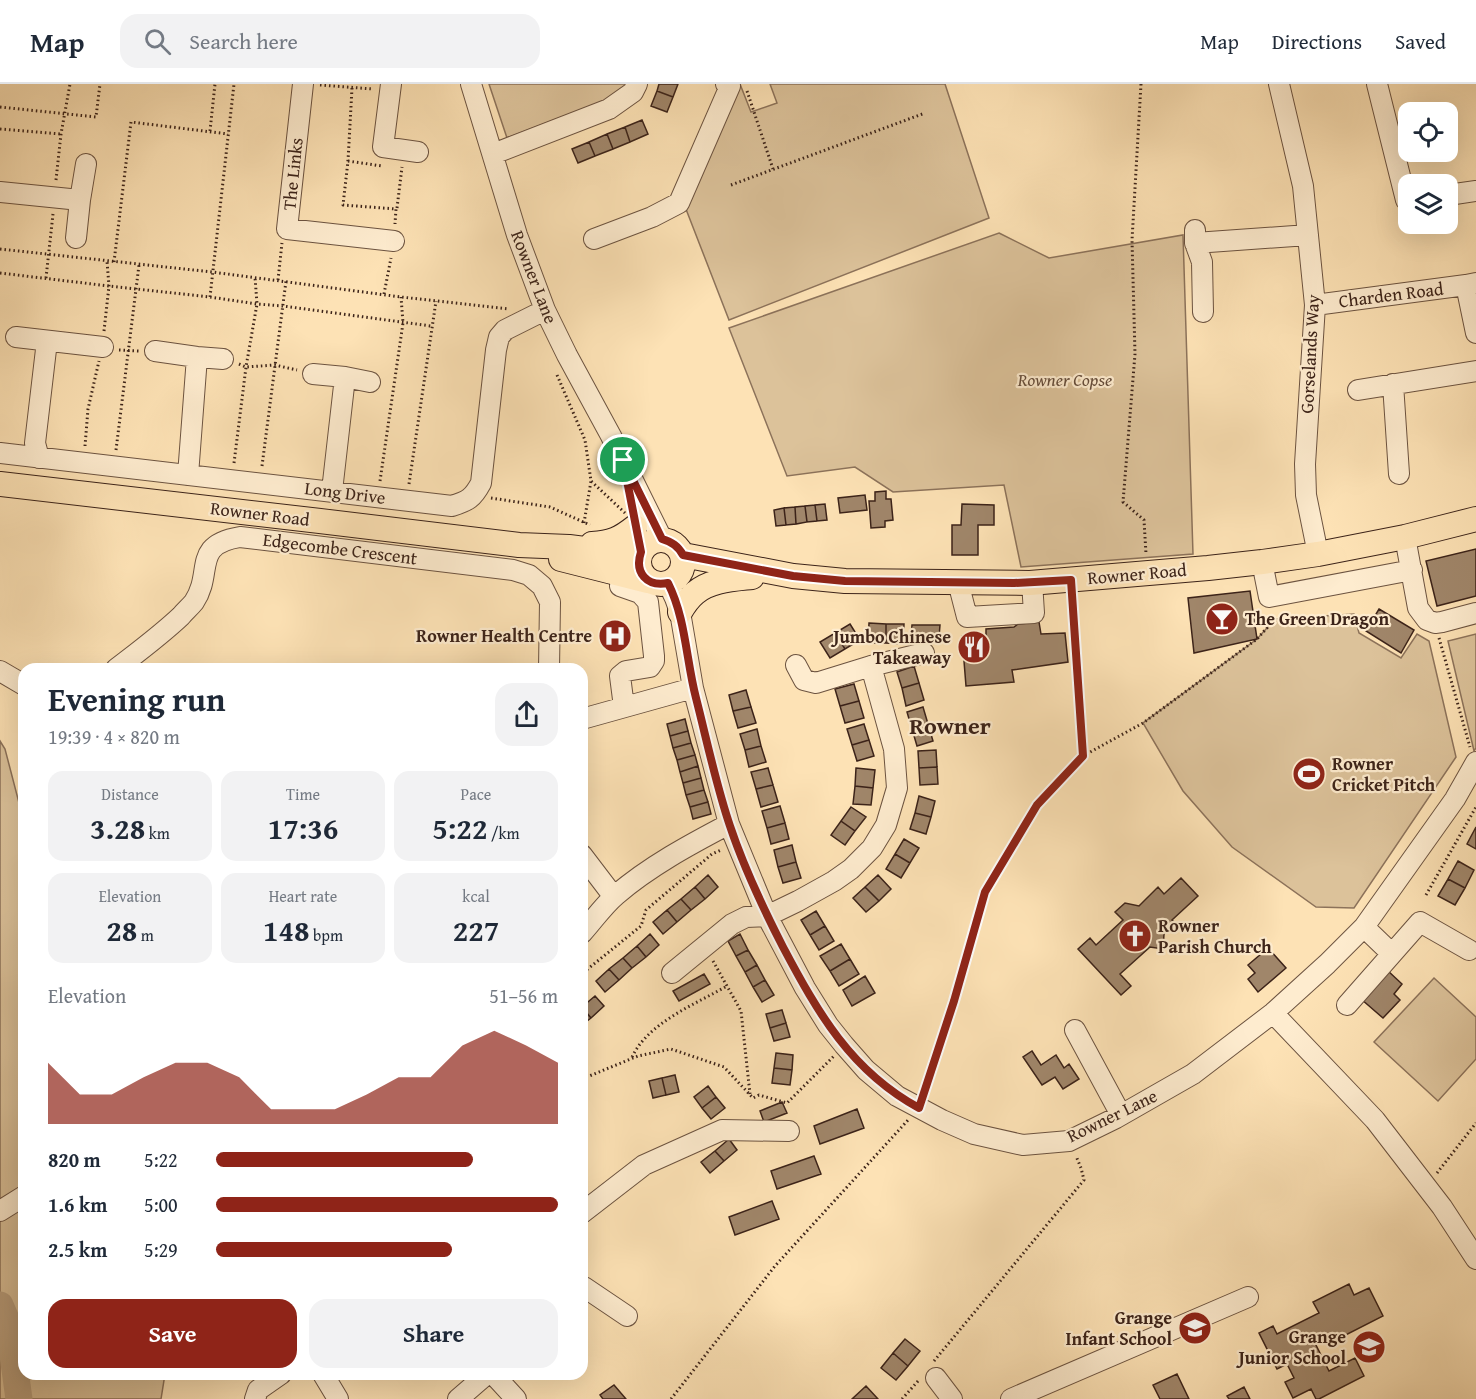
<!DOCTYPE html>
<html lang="en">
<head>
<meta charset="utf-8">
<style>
  body { margin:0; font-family:"Gentium Book Plus",serif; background:#f2f2f3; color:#1f2937; height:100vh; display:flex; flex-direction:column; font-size:22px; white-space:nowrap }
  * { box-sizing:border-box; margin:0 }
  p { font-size:20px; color:#747a83 }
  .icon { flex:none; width:33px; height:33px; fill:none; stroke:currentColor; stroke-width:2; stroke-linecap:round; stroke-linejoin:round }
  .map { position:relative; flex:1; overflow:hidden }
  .panel { position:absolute; left:18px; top:579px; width:570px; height:717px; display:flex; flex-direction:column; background:#fff; border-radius:18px; box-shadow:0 6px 24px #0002 }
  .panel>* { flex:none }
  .buttons { position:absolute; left:1398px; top:18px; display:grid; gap:12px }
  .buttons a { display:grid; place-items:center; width:60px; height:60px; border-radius:12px; background:#fff; box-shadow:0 6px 24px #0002; font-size:30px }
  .pin { position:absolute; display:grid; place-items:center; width:51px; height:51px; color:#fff; margin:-26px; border:3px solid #fff; border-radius:50%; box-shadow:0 2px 6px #0007 }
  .round { display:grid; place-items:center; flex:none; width:63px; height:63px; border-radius:18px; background:#f2f2f3 }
  .head { display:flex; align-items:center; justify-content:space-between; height:102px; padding:0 30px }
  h1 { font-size:33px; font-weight:700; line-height:45px }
  .metrics { display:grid; grid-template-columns:repeat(3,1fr); gap:9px; height:102px; padding:6px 30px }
  .metrics div { display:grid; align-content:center; border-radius:15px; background:#f2f2f3; text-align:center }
  .metrics b { font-size:30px; font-weight:700 }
  .metrics small { font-size:16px; font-weight:400 }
  .metrics p { font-size:16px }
  .chart { height:168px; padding:12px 30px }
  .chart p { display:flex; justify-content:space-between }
  .chart svg { width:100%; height:108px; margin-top:6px; fill:#8f2418; opacity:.7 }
  .button { display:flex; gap:12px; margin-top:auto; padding:12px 30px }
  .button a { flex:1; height:69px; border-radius:18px; background:#8f2418; color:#fff; font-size:24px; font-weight:700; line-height:69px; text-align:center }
  .button a+a { background:#f2f2f3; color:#1f2937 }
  ul { padding:0 30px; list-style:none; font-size:20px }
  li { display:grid; grid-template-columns:96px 72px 1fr; align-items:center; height:45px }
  li i { height:15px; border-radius:8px; background:#8f2418 }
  header { display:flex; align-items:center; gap:36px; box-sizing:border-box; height:84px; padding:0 30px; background:#fff; border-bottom:2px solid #e0e1e3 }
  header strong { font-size:28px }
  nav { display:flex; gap:33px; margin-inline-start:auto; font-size:21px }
  .search { width:420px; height:54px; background:#f2f2f3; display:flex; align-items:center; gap:15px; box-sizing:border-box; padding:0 21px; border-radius:18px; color:#747a83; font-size:22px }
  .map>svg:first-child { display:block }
  .green { fill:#dcc29a; stroke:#8c725a; stroke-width:1.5 }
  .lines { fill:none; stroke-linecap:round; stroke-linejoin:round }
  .river { stroke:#bba180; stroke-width:27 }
  .building { fill:#a0866a; stroke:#3c2319; stroke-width:1.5 }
  .minor-casing { stroke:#6c5340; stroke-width:22 }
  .major-casing { stroke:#3c2319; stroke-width:26 }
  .path { stroke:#3c2319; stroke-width:3; stroke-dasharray:1.5 3; stroke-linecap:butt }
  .minor { stroke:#feeccf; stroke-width:20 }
  .major { stroke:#fde2b5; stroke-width:24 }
  .route-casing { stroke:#fff; stroke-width:12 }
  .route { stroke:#8f2418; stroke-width:8 }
  .labels { text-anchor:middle; stroke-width:4.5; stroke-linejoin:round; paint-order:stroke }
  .street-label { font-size:18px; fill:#3c2319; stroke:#feeccf }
  .park-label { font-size:18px; font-style:italic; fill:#644b39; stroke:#feeccf }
  .poi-label { font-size:18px; font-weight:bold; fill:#3c2319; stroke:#feeccf; text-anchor:end }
  .district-label { font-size:24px; font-weight:bold; fill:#3c2319; stroke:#feeccf }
</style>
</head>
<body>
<header>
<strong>Map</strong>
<div class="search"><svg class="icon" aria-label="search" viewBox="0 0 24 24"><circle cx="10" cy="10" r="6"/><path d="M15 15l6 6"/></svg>Search here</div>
<nav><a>Map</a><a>Directions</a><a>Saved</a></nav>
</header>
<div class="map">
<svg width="1476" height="1315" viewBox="0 0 1476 1315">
  <rect width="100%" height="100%" fill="#fde2b5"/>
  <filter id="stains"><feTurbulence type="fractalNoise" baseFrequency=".00333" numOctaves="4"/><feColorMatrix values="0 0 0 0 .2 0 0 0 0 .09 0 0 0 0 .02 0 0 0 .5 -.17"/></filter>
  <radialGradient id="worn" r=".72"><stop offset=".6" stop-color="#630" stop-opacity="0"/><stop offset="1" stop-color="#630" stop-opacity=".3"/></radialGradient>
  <path class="green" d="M489,0H629L617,12L507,54Z
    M738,0H740L751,28L777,19L770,0H945L989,134L729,236L684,120Z
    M999,149L1049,174L1183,151L1193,470L1021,483L1004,401L893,408L855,383L787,392L729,244Z
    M1354,530L1359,549L1401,574L1417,550L1429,557L1456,673L1354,824L1316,823L1232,763L1183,707L1143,639L1257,555L1275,535Z
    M1476,550V664L1474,667L1448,557Z
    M0,657L5,665L24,738V1290H165L161,1315H0Z
    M1434,894L1476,933V975L1438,1017L1374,958Z"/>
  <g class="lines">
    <path class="river" d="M0,1221L9,1242L19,1315"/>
  </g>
  <path class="building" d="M659,0H678L673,13L657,7Z
    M657,7L673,13L667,28L651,22Z
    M642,36L648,50L630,58L625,43Z
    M625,43L630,58L613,65L607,50Z
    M607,50L613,65L595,72L589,58Z
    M589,58L595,72L578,79L572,65Z
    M886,407V415H891L893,436L885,437V443L871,444L869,417H875V408Z
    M865,411L867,426L840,429L838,414Z
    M825,420L827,436L817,437L815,421Z
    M962,420L994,421V441H978V471H952V441H961Z
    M815,421L817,437L807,438L805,422Z
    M805,422L807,438L796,440L795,423Z
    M795,423L796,440L786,441L784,424Z
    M784,424L786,441L776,442L774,426Z
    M1476,465V512L1437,522L1426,477Z
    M1250,507L1257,555L1194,569L1188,514Z
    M1379,525L1414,546L1401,569L1366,547Z
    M1039,538L1041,550L1065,549L1068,578L1012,586L1014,598L966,602L962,552L986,551V545L1014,543L1018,540Z
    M869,539L886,540V559H868Z
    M850,540L860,556L845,565L835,549Z
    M886,540H904L903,560L886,559Z
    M912,541H940L939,553L911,552Z
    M835,549L845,565L830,574L820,558Z
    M914,582L919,599L902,604L897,588Z
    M919,599L924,616L906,622L902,604Z
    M854,600L859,617L840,622L835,605Z
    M746,606L751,623L733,627L729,611Z
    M859,617L864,634L845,639L840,622Z
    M751,623L756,639L738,644L733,627Z
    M923,623L928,640L912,645L907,628Z
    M685,635L688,647L670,652L667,640Z
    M864,640L869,656L852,661L847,645Z
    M928,640L933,657L917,662L912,645Z
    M757,645L761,662L745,666L740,650Z
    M688,647L691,659L673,664L670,652Z
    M869,656L874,672L857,677L852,661Z
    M691,659L695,671L677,676L673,664Z
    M761,662L766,678L749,683L745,666Z
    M936,666L937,683L919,684L918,667Z
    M695,671L698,682L680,688L677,676Z
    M698,682L701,694L683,699L680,688Z
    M937,683L938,700L920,701L919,684Z
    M768,684L773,701L756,705L751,688Z
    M856,684L875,686L873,704L855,702Z
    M701,694L704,706L686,711L683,699Z
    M773,701L778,718L761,723L756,705Z
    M855,702L873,704L871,721L853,720Z
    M704,706L708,718L690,723L686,711Z
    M919,712L935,717L931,733L915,729Z
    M708,718L711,730L693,735L690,723Z
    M780,722L785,739L767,744L762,727Z
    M851,723L866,733L855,747L841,737Z
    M915,729L931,733L926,750L910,745Z
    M841,737L855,747L845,761L831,751Z
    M785,739L789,755L771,760L767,744Z
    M1476,743V765L1467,760Z
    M904,755L919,764L910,779L895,770Z
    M792,761L796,778L778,783L774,766Z
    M895,770L910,779L901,794L886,785Z
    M1458,777L1474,786L1465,804L1448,795Z
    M796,778L801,794L783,799L778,783Z
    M708,791L718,803L705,815L695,803Z
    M878,791L891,805L879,817L865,803Z
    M1181,794L1198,812L1172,836L1175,839L1164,850L1163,865L1150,863L1120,890L1131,902L1121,911L1078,865L1090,854L1096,861L1123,836L1115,828L1125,819L1139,822L1158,803L1164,810Z
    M1448,795L1465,804L1455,821L1438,812Z
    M695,803L705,815L691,826L681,815Z
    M865,803L879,817L866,828L853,814Z
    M681,815L691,826L677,838L667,826Z
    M667,826L677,838L663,850L653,838Z
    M816,827L825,842L810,851L801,836Z
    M825,842L834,857L819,866L810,851Z
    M650,850L659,861L646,873L637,862Z
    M740,850L748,866L736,872L728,857Z
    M841,860L850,875L830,887L820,872Z
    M637,862L646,873L632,884L623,874Z
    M1268,864L1286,884L1258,908L1248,895L1255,889L1248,881Z
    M748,866L757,881L745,888L736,872Z
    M623,874L632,884L619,896L609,885Z
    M850,875L859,890L839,902L830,887Z
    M757,881L765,896L753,903L745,888Z
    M609,885L619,896L605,908L596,897Z
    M1387,886L1402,900L1394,910L1400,916L1383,934L1361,915Z
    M704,890L710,900L679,917L673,907Z
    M865,892L875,909L852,922L843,906Z
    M765,896L774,911L762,918L753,903Z
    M595,912L604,922L591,934L582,923Z
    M582,924L591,934L582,941Z
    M782,926L786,939L770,944L766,930Z
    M786,939L790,953L774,957L770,944Z
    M1032,967L1041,981L1056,971L1064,984L1069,980L1079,995L1063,1005L1055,993L1042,1001L1023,973Z
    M776,969L793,971L792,986L774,984Z
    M774,984L792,986L790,1001L772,999Z
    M675,991L679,1008L666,1011L662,994Z
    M662,994L666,1011L653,1014L649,997Z
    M708,1002L716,1013L702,1024L694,1013Z
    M716,1013L725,1024L711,1035L702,1024Z
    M782,1018L787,1029L764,1038L760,1027Z
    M857,1025L864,1044L820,1060L814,1042Z
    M729,1055L737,1066L724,1077L715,1067Z
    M715,1067L724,1077L710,1089L701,1078Z
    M814,1072L821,1090L777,1105L771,1087Z
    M772,1117L779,1135L735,1151L729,1133Z
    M1349,1200L1354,1211L1369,1204L1383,1232L1330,1259L1327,1252L1315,1259L1329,1287L1355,1274L1364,1292L1319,1315H1316L1311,1305L1293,1314L1285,1298L1294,1294L1287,1280L1277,1285L1259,1249L1273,1242L1277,1250L1319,1229L1313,1218Z
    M905,1255L920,1267L908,1282L893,1269Z
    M893,1269L908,1282L896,1296L881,1284Z
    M1177,1290L1189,1315H1160L1153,1301Z
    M614,1301L626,1315H603L600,1311Z
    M866,1302L878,1315H852Z
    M1244,1303L1250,1315H1229L1227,1312Z"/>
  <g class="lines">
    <defs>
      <path id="minor" d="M303,0L287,145L394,157
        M391,0L383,63L418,68
        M471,0L517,151L545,226L567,271L611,352L662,455
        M1279,0L1303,102L1315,221L1305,380L1306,411L1318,470
        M1377,0L1406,116H1408
        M493,70L609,25L633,8L637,0
        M0,108L80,116
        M1448,111L1476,107
        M1195,146V159L1202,178L1203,228
        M76,154L80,116L86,80
        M594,155L652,133L679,119L730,2L726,0
        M1195,159L1308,151
        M1466,201L1476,249
        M1315,221L1466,201L1476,199
        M16,253L103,263
        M155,267L197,273L223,275
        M313,290L345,293L370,298
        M1393,300L1399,390
        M1358,306L1476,287
        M0,369L452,422C468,417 473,414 481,399L496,266L499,253L505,246L545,226
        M39,374L35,359L47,257
        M188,391L197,273
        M332,407L345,293
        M1405,453L1418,524L1427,536L1435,539L1442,538L1476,529
        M1262,478L1269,513L1412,486
        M958,498L967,533L1034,529L1032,498
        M668,499L675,514L680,528L693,604L729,740L767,832L805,904L828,941L844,961L866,986L897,1012L942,1036L974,1050L1023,1061L1069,1057L1116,1034L1193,990L1273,929L1327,880L1364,843L1455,715L1476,678
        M620,502L640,509L648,518L654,572V577L650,583L626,587L620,592L624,623
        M796,581L804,596L816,599L871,582L924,569
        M116,585C138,568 161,551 181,532C185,527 190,523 194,518C214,488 191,461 240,453L513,486L529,491L542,502L550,518L549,585
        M0,587L24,601
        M582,635L693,604
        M582,771L614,813
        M1364,843L1391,869
        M582,849C593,837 603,822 616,811C650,782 689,761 729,740
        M672,889L732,840L746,833L767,832L798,817L834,797L851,785L872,764L886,741L897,704L894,665L871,582
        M1347,921L1420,838L1469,866
        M1273,929L1375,1036L1442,1123L1476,1175
        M1075,946L1121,1031
        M0,1127L24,1112
        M582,1129L644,1081L722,1046L789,1047
        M584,1203L627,1232
        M323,1290L338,1315
        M493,1290L516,1315
        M936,1294L952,1315
        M255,1315L258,1306L281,1290
        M458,1315L487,1290
        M1011,1315L1248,1213"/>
      <path id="major" d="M0,400L320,437L519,461L569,463L639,472
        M639 478a22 22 0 1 1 44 0a22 22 0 1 1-44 0Z
        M592,460C611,459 620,455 635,443
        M683,471L793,492L845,497L1030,499L1208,484L1262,478L1318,470L1405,453L1476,435
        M561,475L648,497
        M680,528C684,521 689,514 695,509C710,496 734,495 752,493"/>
    </defs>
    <use href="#minor" class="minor-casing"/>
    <use href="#major" class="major-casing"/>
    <path class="path" d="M1141,0L1132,156L1135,270L1123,418L1144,436L1146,470
      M320,1L373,5
      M352,4L348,77L343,121L396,125L395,140
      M747,7L773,85
      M0,23L96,33L100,0
      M0,45L61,50
      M210,47L215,0
      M348,77L382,82
      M56,96L61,50L70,0
      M731,101L925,29
      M397,124L402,83
      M0,165L212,188L401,213L509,225
      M114,178L131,38L228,50
      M0,189L109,202L210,213L257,220L283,222L431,242
      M46,194L53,130
      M278,196L282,159
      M384,210L391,174
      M210,213L234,0
      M104,247L109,202L107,177
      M119,266L139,267
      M239,280L246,283L275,281L297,286
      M557,291L585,356L591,397L625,429
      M85,362L88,325L99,277
      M116,366L139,181
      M234,379L246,283L257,220L255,193
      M262,382L286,197
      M380,397L403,239L401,213
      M409,400L436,217
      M491,414L550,423L590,441
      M584,439L591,397
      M1072,515L1083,672
      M1439,554L1470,663
      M1426,811L1476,723
      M713,877L741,927L750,1010
      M582,906L584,904V888L641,842L646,826L712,770L721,766
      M632,973C649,938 694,921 727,902
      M582,995L638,972L671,965L724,983L753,1014L759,1011L787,1019L834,972
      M924,1009L954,917L985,808L1037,721L1083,672L1143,639L1257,555L1275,535
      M1437,1089L1476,1039
      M934,1277L1084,1096L1081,1084L1076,1072
      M671,1315L775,1182L909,1035
      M902,1315L919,1296"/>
    <use href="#minor" class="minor"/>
    <use href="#major" class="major"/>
  </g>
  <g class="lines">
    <defs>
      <path id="route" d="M623,376L662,455C672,458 678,462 683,471L793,492L845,497L1014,499L1071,496L1083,672L1037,721L985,808L954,917L919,1024C851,987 818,929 783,863C763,824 744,784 730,742C716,701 707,657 696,614C686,576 686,535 668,499C647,503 634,489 641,468Z"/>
    </defs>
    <use href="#route" class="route-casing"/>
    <use href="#route" class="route"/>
  </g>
  <defs>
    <symbol id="bar-disc" viewBox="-11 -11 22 22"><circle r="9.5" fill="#8f2418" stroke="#feeccf"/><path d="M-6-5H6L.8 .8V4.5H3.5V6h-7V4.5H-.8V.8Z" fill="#fff"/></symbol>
    <symbol id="hospital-disc" viewBox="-11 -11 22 22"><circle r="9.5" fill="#8f2418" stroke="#feeccf"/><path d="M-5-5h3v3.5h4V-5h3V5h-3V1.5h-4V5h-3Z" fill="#fff"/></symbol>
    <symbol id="restaurant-disc" viewBox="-11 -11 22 22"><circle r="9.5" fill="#8f2418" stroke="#feeccf"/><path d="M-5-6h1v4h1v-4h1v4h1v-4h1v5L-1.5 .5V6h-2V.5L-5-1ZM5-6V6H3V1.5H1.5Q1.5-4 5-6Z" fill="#fff"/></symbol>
    <symbol id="stadium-disc" viewBox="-11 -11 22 22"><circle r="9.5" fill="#8f2418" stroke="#feeccf"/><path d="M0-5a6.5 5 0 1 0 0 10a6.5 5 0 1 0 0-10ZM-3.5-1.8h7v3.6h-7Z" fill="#fff"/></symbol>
    <symbol id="church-disc" viewBox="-11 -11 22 22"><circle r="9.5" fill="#8f2418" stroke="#feeccf"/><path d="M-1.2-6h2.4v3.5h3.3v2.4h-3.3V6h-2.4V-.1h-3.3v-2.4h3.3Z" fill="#fff"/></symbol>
    <symbol id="school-disc" viewBox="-11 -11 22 22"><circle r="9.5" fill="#8f2418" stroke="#feeccf"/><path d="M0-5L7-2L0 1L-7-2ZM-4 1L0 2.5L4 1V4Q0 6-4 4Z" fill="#fff"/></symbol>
  </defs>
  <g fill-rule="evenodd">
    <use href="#bar-disc" x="1203" y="516" width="38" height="38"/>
    <use href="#hospital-disc" x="596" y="533" width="38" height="38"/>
    <use href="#restaurant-disc" x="955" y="544" width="38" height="38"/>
    <use href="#stadium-disc" x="1290" y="671" width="38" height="38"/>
    <use href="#church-disc" x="1116" y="833" width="38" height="38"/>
    <use href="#school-disc" x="1176" y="1225" width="38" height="38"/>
    <use href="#school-disc" x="1350" y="1244" width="38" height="38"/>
  </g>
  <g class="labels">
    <g class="street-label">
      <text transform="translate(293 90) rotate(-84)" y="6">The Links</text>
      <text transform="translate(534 193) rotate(69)" y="6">Rowner Lane</text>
      <text transform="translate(1391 211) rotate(-7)" y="6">Charden Road</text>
      <text transform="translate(1310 270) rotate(-87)" y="6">Gorselands Way</text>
      <text transform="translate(345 409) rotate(7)" y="6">Long Drive</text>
      <text transform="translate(260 430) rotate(7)" y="6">Rowner Road</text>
      <text transform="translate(340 465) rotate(7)" y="6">Edgecombe Crescent</text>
      <text transform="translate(1137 490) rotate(-5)" y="6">Rowner Road</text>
      <text transform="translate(1112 1032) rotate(-26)" y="6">Rowner Lane</text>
    </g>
    <g class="park-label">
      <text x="1065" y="302">Rowner Copse</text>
    </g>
    <g class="poi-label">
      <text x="1245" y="541" text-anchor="start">The Green Dragon</text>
      <text x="592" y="558">Rowner Health Centre</text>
      <text x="951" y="559">Jumbo Chinese<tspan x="951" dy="21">Takeaway</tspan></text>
      <text x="1332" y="686" text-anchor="start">Rowner<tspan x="1332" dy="21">Cricket Pitch</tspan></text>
      <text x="1158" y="848" text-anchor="start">Rowner<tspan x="1158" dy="21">Parish Church</tspan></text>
      <text x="1172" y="1240">Grange<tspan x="1172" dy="21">Infant School</tspan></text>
      <text x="1346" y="1259">Grange<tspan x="1346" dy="21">Junior School</tspan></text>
    </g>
    <g class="district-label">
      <text x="950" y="650">Rowner</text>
    </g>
  </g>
  <rect width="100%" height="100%" filter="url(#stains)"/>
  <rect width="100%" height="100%" fill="url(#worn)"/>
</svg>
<div class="buttons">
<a><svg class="icon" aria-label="locate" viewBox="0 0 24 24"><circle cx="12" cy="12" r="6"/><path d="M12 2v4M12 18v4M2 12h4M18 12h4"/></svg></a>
<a><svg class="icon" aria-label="layers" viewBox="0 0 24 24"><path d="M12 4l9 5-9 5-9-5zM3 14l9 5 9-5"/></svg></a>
</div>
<div class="pin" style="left:623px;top:376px;background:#1e9e55"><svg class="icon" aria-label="arrive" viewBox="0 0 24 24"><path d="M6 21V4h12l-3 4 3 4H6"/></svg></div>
<section class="panel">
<div class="head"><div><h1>Evening run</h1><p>19:39 · 4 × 820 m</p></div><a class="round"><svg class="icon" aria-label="share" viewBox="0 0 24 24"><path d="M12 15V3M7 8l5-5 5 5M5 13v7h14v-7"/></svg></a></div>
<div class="metrics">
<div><p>Distance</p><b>3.28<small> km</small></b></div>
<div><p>Time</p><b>17:36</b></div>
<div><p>Pace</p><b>5:22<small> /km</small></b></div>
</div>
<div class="metrics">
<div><p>Elevation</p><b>28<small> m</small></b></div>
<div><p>Heart rate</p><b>148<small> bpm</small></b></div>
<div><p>kcal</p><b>227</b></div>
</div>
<div class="chart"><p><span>Elevation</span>51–56 m</p>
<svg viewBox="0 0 160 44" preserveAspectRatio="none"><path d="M0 44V19L10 32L20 32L30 25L40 19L50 19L60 25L70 38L80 38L90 38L100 32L110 25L120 25L130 12L140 6L150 12L160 19V44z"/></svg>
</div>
<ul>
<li><b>820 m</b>5:22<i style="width:75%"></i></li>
<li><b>1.6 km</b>5:00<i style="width:100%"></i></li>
<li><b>2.5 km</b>5:29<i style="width:69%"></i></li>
</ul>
<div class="button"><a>Save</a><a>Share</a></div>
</section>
</div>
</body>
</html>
